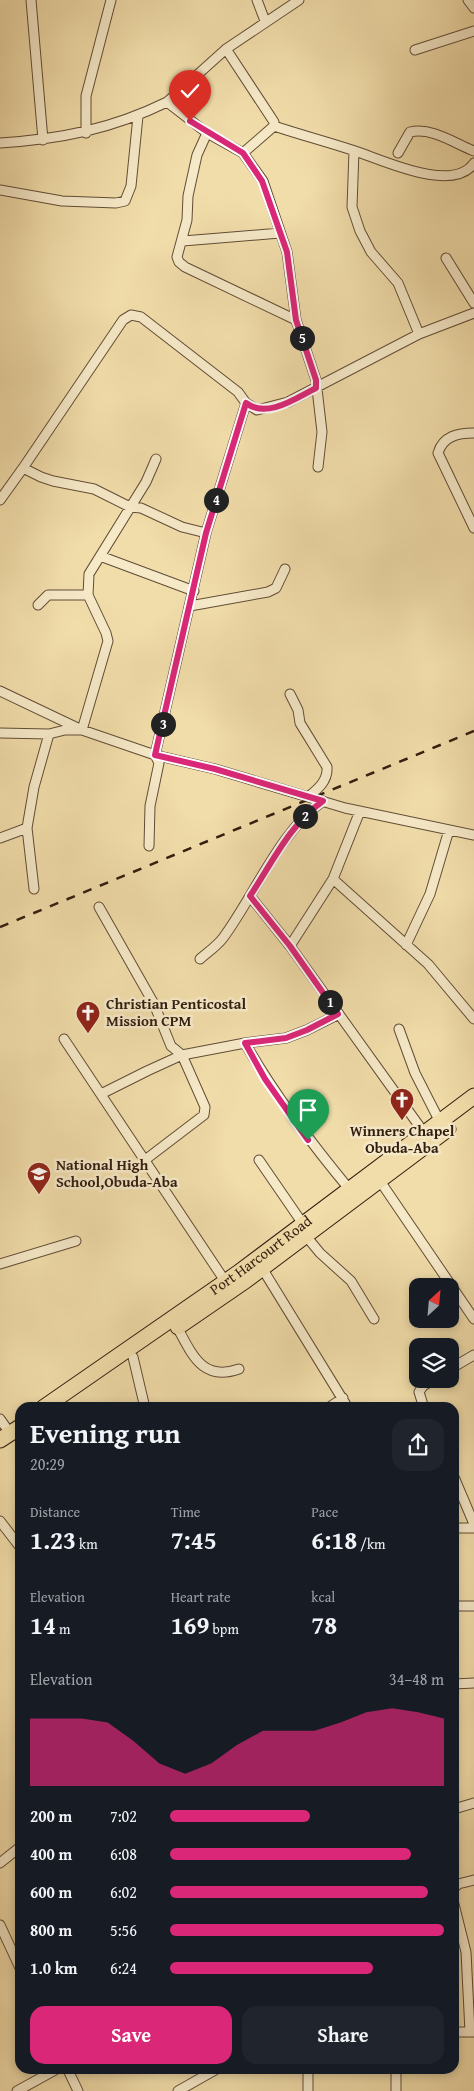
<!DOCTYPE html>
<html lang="en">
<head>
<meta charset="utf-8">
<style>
  body { margin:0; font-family:"Gentium Book Plus",serif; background:#20242c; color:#f1f3f6; height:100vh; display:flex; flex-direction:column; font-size:19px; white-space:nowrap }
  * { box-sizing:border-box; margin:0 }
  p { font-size:16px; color:#9ea1a6 }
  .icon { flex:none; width:28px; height:28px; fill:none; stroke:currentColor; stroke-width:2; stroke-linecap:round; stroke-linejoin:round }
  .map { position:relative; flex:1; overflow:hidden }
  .drawer { position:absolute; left:15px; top:1402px; width:444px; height:672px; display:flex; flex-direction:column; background:#171b24; border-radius:15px; box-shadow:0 2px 8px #0003 }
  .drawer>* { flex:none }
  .needle { width:32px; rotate:26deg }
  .controls { position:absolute; left:409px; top:1278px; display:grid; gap:10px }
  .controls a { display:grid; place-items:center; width:50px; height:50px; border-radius:10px; background:#171b24; box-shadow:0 2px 8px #0003; font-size:25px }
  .pin { position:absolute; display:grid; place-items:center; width:42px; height:42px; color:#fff; margin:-51px -21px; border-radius:50% 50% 50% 0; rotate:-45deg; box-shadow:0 0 5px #0007 }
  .pin .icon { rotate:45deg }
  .km { position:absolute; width:25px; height:25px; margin:-12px; border-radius:50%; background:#222; color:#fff; font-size:14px; line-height:25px; text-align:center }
  .round { display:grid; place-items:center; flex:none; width:52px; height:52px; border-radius:15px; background:#20242c }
  .headline { display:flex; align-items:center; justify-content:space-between; height:85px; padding:0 15px }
  h1 { font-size:28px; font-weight:600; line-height:38px }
  .metrics { display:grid; grid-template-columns:repeat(3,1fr); gap:8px; height:85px; padding:5px 15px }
  .metrics div { display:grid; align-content:center }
  .metrics b { font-size:25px; font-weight:600 }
  .metrics small { font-size:14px; font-weight:400 }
  .metrics p { font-size:14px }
  .chart { height:140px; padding:10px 15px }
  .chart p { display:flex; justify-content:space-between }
  .chart svg { width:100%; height:90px; margin-top:5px; fill:#db2777; opacity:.7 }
  .button { display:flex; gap:10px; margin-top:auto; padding:10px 15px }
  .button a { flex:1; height:58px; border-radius:15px; background:#db2777; color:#fff; font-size:20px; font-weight:600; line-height:58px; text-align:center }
  .button a+a { background:#20242c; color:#f1f3f6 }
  ul { padding:0 15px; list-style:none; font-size:16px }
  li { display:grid; grid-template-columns:80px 60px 1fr; align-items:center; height:38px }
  li i { height:12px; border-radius:6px; background:#db2777 }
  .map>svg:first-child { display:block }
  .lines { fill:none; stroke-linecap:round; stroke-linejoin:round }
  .minor-casing { stroke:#614d36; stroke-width:11 }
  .trunk-casing { stroke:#311d10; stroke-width:17 }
  .minor { stroke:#f6e9c8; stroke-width:9 }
  .trunk { stroke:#f1ddaa; stroke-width:15 }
  .rail { stroke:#311d10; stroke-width:2.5; stroke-dasharray:9 9; stroke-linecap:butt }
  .route-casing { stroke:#fff; stroke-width:10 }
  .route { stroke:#db2777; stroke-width:6 }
  .labels { text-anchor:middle; stroke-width:5; stroke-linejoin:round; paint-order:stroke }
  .poi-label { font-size:15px; font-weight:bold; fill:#311d10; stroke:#f6e9c8; text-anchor:start }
  .street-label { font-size:15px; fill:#311d10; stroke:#f6e9c8 }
</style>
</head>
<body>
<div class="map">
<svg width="474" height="2091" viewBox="0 0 474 2091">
  <rect width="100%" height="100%" fill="#f1ddaa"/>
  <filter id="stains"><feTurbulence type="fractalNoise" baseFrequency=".004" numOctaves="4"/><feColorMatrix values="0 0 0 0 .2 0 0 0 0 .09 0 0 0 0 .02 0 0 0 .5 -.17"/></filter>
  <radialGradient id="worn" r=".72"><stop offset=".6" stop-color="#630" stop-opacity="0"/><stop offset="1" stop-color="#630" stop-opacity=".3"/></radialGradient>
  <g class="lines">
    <defs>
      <path id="minor" d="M31,0L43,140
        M257,0L265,21
        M468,0L474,8
        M226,49L274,122V126L243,153
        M415,50L474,31
        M167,102L226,49L299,0
        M274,126C301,135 328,142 355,151C383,160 453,194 474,163
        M86,133V96L111,0
        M207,133L197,155L188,196L187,220L177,257L179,262L185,267L296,320
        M0,143C61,139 112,129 167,102L207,133L243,153L263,181L287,252L296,320L316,380L322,432L318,467
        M354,151L352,207L360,231L371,252L398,283L419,334
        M398,153L410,132C432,127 454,143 474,151
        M0,190L62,201L116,203L125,201L131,186L138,116
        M183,241L280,233
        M446,258L474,303
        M246,403L257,410L288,402L419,334L474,313
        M474,433C458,433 443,436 438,453L474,528
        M23,468L123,320L131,315L141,317L238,392L246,403L206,533
        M0,500L23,468L41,477L53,481L94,489L130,507L141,508L182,527L206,533L155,755L159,763L150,806L149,846
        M100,556L194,591
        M38,605L48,595H88
        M190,606L268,592L276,588L285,569
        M0,691L82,730L155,755L215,769L345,808L474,835
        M290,694L298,710L300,723L327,767C328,781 318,789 308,797
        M0,733L49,734L65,730H82L108,641L106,633L88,595L89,574L146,482L156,459
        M0,838L27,828
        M333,879L428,964L474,1019
        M34,889L27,828L34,787L49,734
        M250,896L290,946L425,1134
        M99,907L154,1004L171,1046L182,1055L205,1107L204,1115L145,1160
        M406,945L430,894L449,830
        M290,946L333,879L360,811
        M200,959C208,952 217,946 223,938C255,895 279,832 323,801
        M399,1029L415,1073L440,1122
        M64,1039L225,1281
        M245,1043C275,1096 311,1143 350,1190
        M101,1094L147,1071L182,1055L245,1043L286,1038L307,1030L339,1014
        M259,1160L303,1224
        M380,1181L474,1319
        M306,1236L320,1253L351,1281L374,1319
        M0,1264L76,1241
        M262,1268L348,1408
        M177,1327C192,1354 202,1382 239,1369
        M133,1357L145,1408
        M450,1369L474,1355
        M328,1408L343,1398
        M424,1408L419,1392L423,1386L434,1379
        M0,1419L10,1433
        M454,1477L474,1524
        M0,1521L20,1547
        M454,1528H474
        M454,1606H474
        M454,1684L474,1683
        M454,1809L474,1803
        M0,1863L20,1847
        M454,1888L458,1884L474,1880
        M454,1904L466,1952L470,2032
        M0,1925L20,1968
        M454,2032H474
        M68,2070L78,2091
        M308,2070V2091
        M396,2070V2091
        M17,2091L55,2070
        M178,2091L215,2070"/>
      <g id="trunk">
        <path d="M178,1327L245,1281L448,1129"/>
        <path id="s1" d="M43,1408L238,1273L474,1096"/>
        <path d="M0,1440L20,1427"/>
      </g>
    </defs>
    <use href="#minor" class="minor-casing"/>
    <use href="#trunk" class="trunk-casing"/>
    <use href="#minor" class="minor"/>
    <use href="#trunk" class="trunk"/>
    <path class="rail" d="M0,927L474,731"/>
  </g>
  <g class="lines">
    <defs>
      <path id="route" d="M190,121L243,153L262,181L287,252L296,320L316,380V388C296,398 267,419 246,403L206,533L155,755L215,769L323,801C290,824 272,863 250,896L290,946L338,1014L307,1030L286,1038L245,1043L265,1079L308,1140"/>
    </defs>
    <use href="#route" class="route-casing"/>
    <use href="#route" class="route"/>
  </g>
  <defs>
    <symbol id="church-pin" viewBox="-11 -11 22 30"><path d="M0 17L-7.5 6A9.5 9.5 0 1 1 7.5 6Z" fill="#8f2418" stroke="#f6e9c8"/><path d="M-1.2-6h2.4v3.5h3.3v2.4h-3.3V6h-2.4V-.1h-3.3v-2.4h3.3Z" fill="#fff"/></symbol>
    <symbol id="school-pin" viewBox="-11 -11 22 30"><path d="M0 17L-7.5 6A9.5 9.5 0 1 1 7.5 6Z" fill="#8f2418" stroke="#f6e9c8"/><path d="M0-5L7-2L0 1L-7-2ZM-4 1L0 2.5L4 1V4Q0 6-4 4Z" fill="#fff"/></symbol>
  </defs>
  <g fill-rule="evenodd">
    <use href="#church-pin" x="74" y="999" width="28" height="38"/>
    <use href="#church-pin" x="388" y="1086" width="28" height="38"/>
    <use href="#school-pin" x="25" y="1160" width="28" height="38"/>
  </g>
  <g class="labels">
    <g class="poi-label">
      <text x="106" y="1009">Christian Penticostal<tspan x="106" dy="17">Mission CPM</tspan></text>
      <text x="402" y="1136" text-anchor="middle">Winners Chapel<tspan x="402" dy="17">Obuda-Aba</tspan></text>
      <text x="56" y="1170">National High<tspan x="56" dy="17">School,Obuda-Aba</tspan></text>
    </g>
    <g class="street-label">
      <text dy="5" stroke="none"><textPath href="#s1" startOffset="266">Port Harcourt Road</textPath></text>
    </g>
  </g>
  <rect width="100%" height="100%" filter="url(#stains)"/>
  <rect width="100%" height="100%" fill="url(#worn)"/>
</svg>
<div class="controls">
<a><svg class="needle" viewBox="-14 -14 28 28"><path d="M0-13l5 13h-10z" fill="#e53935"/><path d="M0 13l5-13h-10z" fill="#9ea1a6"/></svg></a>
<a><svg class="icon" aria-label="layers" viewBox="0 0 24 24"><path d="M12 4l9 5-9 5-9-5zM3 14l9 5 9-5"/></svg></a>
</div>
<div class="pin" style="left:308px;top:1140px;background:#1e9e55"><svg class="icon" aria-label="arrive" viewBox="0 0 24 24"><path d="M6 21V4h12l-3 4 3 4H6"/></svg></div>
<div class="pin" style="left:190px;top:121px;background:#d93025"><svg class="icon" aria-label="check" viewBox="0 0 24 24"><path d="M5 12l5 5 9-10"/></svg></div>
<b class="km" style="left:330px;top:1002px">1</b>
<b class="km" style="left:305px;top:816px">2</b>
<b class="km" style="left:163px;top:724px">3</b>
<b class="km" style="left:216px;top:500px">4</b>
<b class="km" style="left:302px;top:338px">5</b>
<section class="drawer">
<div class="headline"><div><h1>Evening run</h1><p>20:29</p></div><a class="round"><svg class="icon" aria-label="share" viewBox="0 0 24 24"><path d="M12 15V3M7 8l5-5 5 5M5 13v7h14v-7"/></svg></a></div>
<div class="metrics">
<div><p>Distance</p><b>1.23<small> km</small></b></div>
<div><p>Time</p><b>7:45</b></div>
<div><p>Pace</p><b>6:18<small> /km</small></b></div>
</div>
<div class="metrics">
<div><p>Elevation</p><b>14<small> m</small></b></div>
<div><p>Heart rate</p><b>169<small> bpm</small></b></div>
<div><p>kcal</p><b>78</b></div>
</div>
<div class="chart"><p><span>Elevation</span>34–48 m</p>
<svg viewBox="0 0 160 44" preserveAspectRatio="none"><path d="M0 44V11L10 11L20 11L30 13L40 22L50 33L60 38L70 33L80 24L90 17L100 17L110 17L120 13L130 8L140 6L150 8L160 11V44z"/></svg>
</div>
<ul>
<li><b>200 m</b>7:02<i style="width:51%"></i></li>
<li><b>400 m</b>6:08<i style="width:88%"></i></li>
<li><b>600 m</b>6:02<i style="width:94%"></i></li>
<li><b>800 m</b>5:56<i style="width:100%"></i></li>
<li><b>1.0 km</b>6:24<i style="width:74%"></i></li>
</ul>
<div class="button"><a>Save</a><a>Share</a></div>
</section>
</div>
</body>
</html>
